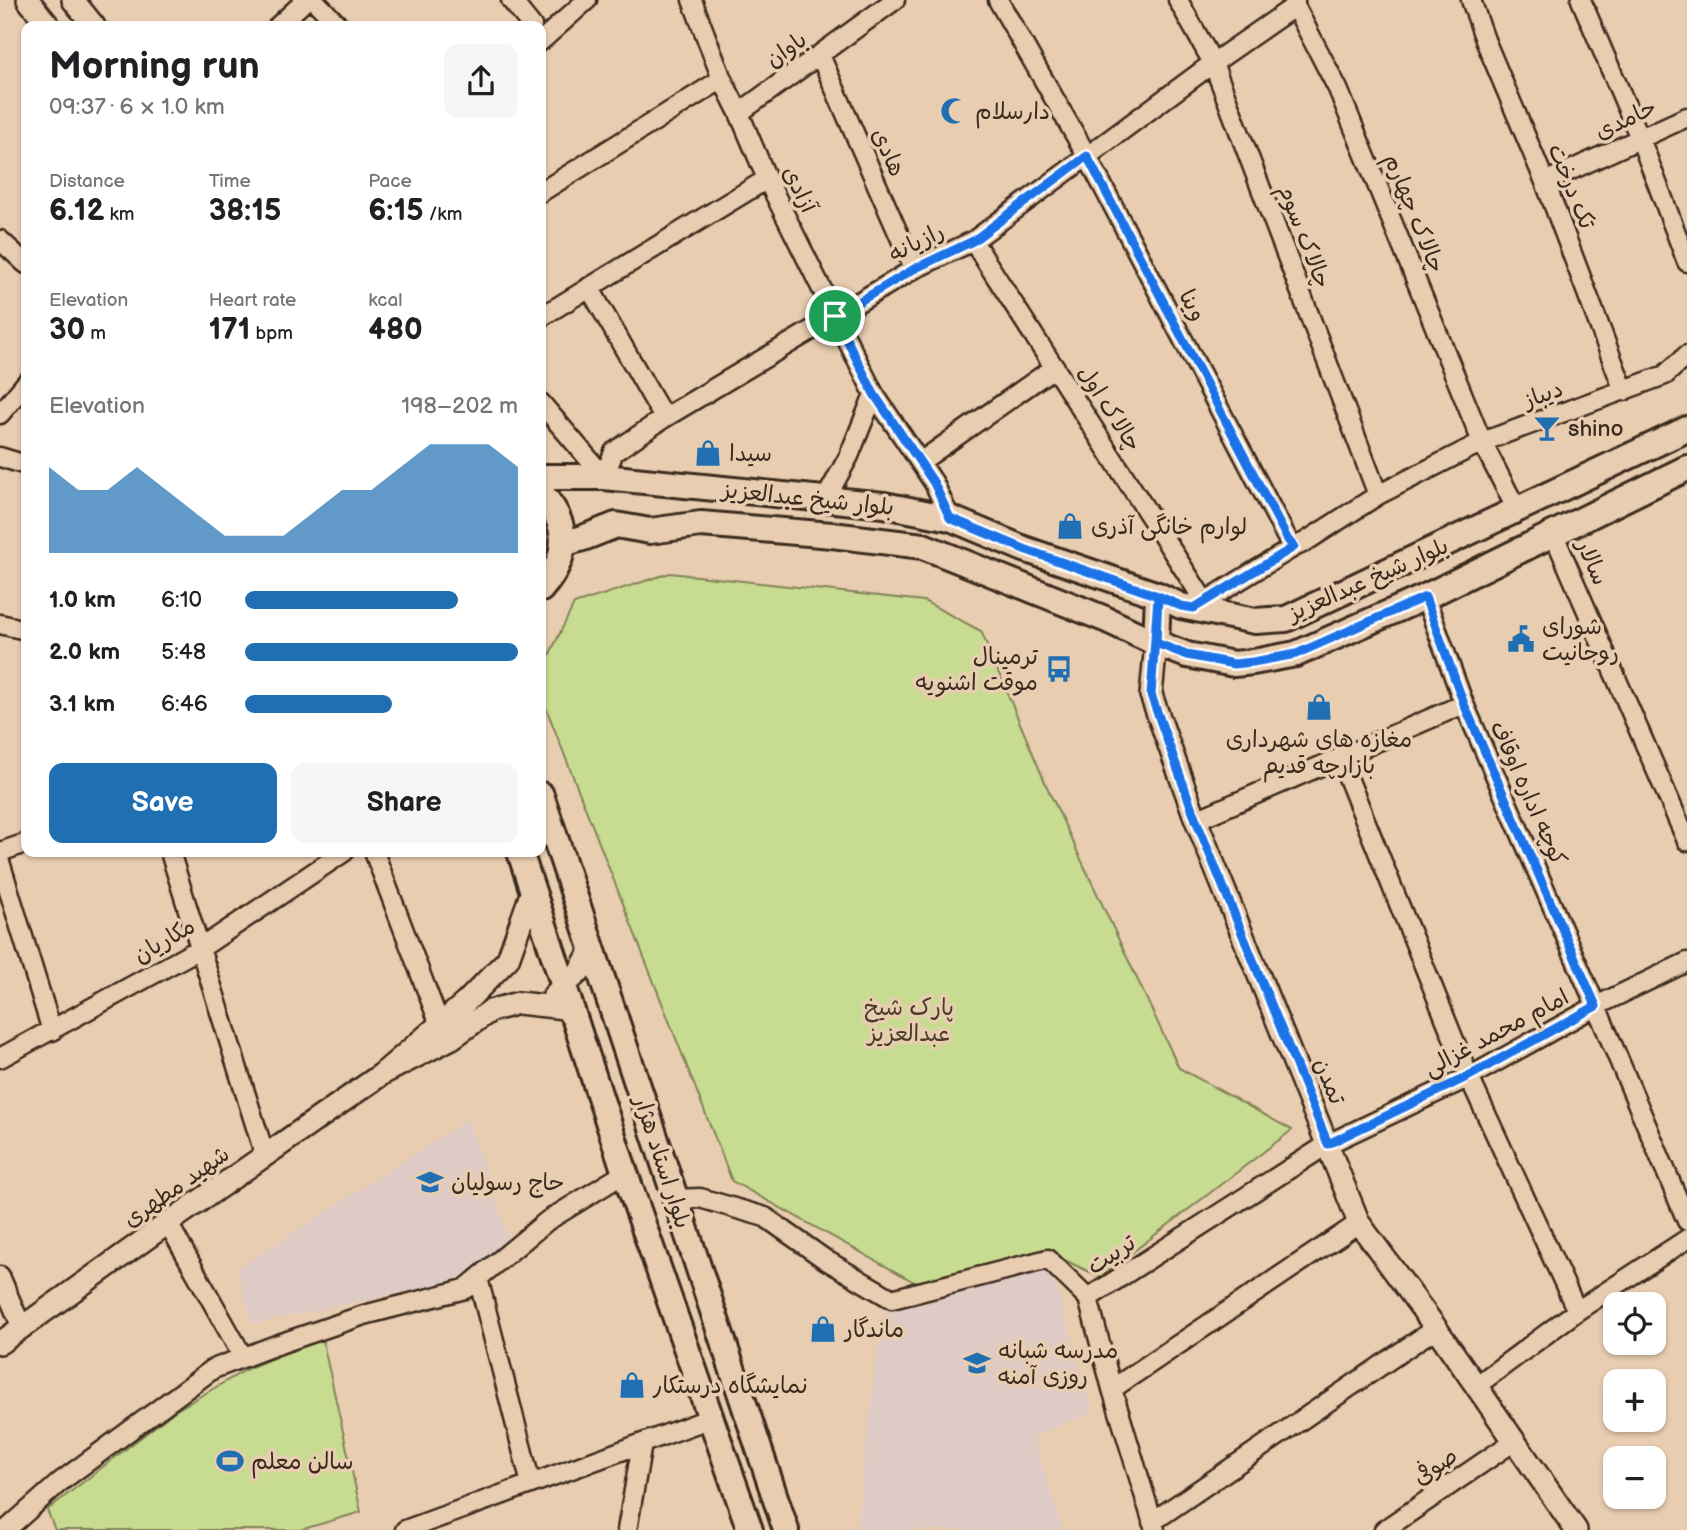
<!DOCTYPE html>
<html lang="en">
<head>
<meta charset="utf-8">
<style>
  body { margin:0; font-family:"Balsamiq Sans","Playpen Sans Arabic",sans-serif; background:#f6f6f6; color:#202124; height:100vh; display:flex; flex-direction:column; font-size:26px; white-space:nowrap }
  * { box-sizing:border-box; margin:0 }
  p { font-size:23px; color:#757577 }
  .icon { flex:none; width:38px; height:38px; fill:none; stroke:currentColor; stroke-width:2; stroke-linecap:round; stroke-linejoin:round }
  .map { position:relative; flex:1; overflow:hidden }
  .details { position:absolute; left:21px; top:21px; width:525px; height:836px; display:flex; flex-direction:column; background:#fff; border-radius:14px; box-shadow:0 2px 5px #0004 }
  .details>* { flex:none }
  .buttons { position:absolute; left:1603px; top:1292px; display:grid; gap:14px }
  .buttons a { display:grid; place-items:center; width:63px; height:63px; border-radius:14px; background:#fff; box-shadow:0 2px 5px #0004; font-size:35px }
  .pin { position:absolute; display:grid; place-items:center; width:60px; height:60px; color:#fff; margin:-30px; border:4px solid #fff; border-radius:50%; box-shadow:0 2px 7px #0007 }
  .round { display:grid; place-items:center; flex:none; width:74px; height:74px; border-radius:14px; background:#f6f6f6 }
  .summary { display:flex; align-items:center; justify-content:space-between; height:119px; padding:0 28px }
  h1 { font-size:38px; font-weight:800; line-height:52px }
  .metrics { display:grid; grid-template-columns:repeat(3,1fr); gap:10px; height:119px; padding:7px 28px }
  .metrics div { display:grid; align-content:center }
  .metrics b { font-size:30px; font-weight:800 }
  .metrics small { font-size:19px; font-weight:400 }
  .metrics p { font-size:19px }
  .chart { height:196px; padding:14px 28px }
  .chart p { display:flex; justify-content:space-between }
  .chart svg { width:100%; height:126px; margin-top:7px; fill:#1f6fb2; opacity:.7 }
  .button { display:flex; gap:14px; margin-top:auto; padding:14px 28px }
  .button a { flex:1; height:80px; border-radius:14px; background:#1f6fb2; color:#fff; font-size:28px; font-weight:800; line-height:80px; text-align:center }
  .button a+a { background:#f6f6f6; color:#202124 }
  ul { padding:0 28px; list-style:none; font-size:23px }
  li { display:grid; grid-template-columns:112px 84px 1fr; align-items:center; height:52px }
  li i { height:18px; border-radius:9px; background:#1f6fb2 }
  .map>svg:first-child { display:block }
  .built { fill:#decbc6 }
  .green { fill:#c8dc91; stroke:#828358; stroke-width:2 }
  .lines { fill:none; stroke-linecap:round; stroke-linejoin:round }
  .minor-casing { stroke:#3b2a1e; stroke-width:23 }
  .tertiary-casing { stroke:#3b2a1e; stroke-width:26 }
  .secondary-casing { stroke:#3b2a1e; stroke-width:30 }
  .minor { stroke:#e9cdb0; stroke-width:18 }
  .tertiary { stroke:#e9cdb0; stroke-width:21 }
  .secondary { stroke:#e9cdb0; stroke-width:24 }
  .route-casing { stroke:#fff; stroke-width:14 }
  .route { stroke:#1a73e8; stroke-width:9 }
  .labels { text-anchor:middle; stroke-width:7; stroke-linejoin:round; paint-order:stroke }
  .street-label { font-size:23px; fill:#3b2a1e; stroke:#e9cdb0 }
  .poi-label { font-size:23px; fill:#3b2a1e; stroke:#e9cdb0; text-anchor:start }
  .park-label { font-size:23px; fill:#493c2a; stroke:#e9cdb0 }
</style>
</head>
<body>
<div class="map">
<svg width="1687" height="1530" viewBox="0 0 1687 1530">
  <rect width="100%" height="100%" fill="#e9cdb0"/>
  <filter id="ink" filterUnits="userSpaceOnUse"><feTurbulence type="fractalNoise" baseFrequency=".0143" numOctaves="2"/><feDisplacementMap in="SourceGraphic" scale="14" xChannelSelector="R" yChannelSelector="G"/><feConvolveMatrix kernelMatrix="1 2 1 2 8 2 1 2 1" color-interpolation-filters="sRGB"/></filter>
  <g filter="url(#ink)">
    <path class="built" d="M468,1119L511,1245L462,1280L253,1324L237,1269Z
      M1048,1259L1093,1412L1033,1437L1063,1530H856L882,1314Z"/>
    <path class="green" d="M670,573L924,601L981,631L1047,787L1179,1068L1292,1130L1100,1277L1044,1250L925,1288L732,1181L541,695V672L574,604Z
      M322,1338L361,1512L300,1530H55L47,1510L175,1411L249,1368Z"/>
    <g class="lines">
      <defs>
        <path id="minor" d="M314,0L339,26
          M511,0L532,26
          M692,0L722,79L739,113L767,179L874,394L934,483L950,518
          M998,0L1087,156L1288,540L1294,547L1305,542L1378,495L1482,442L1338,89L1295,6
          M1178,0L1213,63L1378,495
          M1471,0L1485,40L1545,182L1624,391
          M1581,0L1640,138L1687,262
          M278,26L306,0
          M541,41L587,0
          M820,55L914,269
          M739,113L895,0
          M1545,182L1687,117
          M541,192L722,79
          M0,240L26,264
          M973,241L1205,602
          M589,287L664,418
          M541,317L767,179
          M541,403L604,477L614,452L664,418L914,269L973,241L1213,63L1295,6V0
          M0,414L26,383
          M0,457L26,465
          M920,462L1055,367
          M825,500L849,456L874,394
          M1517,510L1482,442L1665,375L1687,355
          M1554,535L1687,841
          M1425,597L1464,704L1596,1006L1687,1221
          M1196,607L1294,547
          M0,624L26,630
          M1340,758L1469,1077L1577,1311
          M1196,820L1464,704
          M0,852L26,843
          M170,852L265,1156
          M374,852L440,1025
          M0,862L52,1031
          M0,1058L201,948L344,852
          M675,1199L700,1198L765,1217L826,1260L892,1299L1048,1259L1088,1298
          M168,1223L243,1357
          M0,1276L22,1328
          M478,1278L531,1484
          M1088,1298L1328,1144L1469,1077L1596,1006L1687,962
          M1088,1298L1112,1389L1155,1530
          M1476,1386L1577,1311L1687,1239
          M1112,1389L1359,1223
          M1152,1522L1436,1328
          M6,1530L60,1482L213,1369L276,1345L364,1315L465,1289L547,1221L625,1173
          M405,1530L711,1418
          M627,1530L642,1444
          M1384,1530L1513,1442"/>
        <path id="tertiary" d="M28,0L49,26
          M73,0L94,26
          M1156,643L1151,695L1196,820L1359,1223L1436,1328L1576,1530
          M532,891L508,959L466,1002L382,1074L452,1038L490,1011L518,1003L565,1008L574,1020
          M554,995L579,972L592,949
          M0,1343L168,1223L382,1074"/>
        <path id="secondary" d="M541,477H604L884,505L950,518L1024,549L1158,595L1181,606L1255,621L1286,619L1687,429
          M541,493C570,525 570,556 541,589
          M563,544L583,538L616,525L650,531L701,524L832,535L923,546L1105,619L1156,643L1187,655L1234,664L1253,662L1296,654L1425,597L1687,468
          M1156,643L1158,595
          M541,795L786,1530
          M520,852L625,1173L750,1530"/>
      </defs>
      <use href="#minor" class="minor-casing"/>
      <use href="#tertiary" class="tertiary-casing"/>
      <use href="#secondary" class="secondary-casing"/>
      <use href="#minor" class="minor"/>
      <use href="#tertiary" class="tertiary"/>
      <use href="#secondary" class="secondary"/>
    </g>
  </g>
  <g class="lines" filter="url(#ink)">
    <defs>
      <path id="route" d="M835,316L874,394L934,483L950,518L1024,549L1158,596L1151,695L1196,820L1328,1144L1469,1076L1596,1006L1464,704L1425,597L1296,654L1253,662L1234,664L1187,655L1156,643L1158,596L1181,606L1194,608L1294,547L1288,540L1087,156L973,241L914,269L835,316"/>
    </defs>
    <use href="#route" class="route-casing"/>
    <use href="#route" class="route"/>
  </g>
  <defs>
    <symbol id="mosque-bare" viewBox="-9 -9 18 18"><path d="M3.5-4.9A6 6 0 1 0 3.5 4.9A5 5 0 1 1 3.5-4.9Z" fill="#1f6fb2" stroke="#e9cdb0" stroke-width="2.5" paint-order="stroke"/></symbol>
    <symbol id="bar-bare" viewBox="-9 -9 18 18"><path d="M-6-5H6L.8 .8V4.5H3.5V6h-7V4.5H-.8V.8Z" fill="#1f6fb2" stroke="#e9cdb0" stroke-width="2.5" paint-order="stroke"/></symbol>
    <symbol id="shop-bare" viewBox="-9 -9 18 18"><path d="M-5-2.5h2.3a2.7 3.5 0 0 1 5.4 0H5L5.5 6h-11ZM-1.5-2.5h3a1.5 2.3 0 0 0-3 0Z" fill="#1f6fb2" stroke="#e9cdb0" stroke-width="2.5" paint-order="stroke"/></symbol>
    <symbol id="civic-bare" viewBox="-9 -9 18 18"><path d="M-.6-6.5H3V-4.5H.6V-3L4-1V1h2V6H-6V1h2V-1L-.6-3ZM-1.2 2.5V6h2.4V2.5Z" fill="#1f6fb2" stroke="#e9cdb0" stroke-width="2.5" paint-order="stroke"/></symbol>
    <symbol id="bus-bare" viewBox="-9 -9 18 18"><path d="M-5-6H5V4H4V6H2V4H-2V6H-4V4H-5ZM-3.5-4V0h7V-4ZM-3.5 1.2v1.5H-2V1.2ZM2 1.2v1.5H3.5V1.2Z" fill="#1f6fb2" stroke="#e9cdb0" stroke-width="2.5" paint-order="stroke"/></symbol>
    <symbol id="school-bare" viewBox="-9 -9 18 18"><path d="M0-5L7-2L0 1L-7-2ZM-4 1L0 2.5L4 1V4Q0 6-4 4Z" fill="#1f6fb2" stroke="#e9cdb0" stroke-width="2.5" paint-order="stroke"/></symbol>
    <symbol id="stadium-bare" viewBox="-9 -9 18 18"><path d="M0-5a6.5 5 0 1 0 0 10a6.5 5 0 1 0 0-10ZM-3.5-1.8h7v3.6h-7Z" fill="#1f6fb2" stroke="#e9cdb0" stroke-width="2.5" paint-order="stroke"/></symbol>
  </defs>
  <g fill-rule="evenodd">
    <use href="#mosque-bare" x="935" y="92" width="38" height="38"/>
    <use href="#bar-bare" x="1528" y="409" width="38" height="38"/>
    <use href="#shop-bare" x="689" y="434" width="38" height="38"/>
    <use href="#shop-bare" x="1051" y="507" width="38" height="38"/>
    <use href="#civic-bare" x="1502" y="620" width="38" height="38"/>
    <use href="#bus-bare" x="1040" y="650" width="38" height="38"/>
    <use href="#shop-bare" x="1300" y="688" width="38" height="38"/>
    <use href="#school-bare" x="411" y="1163" width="38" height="38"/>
    <use href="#shop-bare" x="804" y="1310" width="38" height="38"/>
    <use href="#school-bare" x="958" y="1344" width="38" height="38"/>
    <use href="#shop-bare" x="613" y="1366" width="38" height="38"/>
    <use href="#stadium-bare" x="211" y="1442" width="38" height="38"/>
  </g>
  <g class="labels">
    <g class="street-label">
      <text transform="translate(786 49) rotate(-35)" y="8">باوان</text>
      <text transform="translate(1625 119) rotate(-25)" y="8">حامدی</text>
      <text transform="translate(889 152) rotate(66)" y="8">هادی</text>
      <text transform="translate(1572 186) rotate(68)" y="8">تک درخت</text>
      <text transform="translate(800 189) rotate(64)" y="8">آزادی</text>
      <text transform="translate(1415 213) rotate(68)" y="8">چالاک چهارم</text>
      <text transform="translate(1305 236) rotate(69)" y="8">چالاک سوم</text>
      <text transform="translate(916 242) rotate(-27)" y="8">رازیانه</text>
      <text transform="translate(1193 305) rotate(62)" y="8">وینا</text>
      <text transform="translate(1543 394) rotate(-20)" y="8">دیباز</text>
      <text transform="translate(1110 408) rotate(57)" y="8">چالاک اول</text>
      <text transform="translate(808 498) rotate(6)" y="8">بلوار شیخ عبدالعزیز</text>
      <text transform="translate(1593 562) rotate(67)" y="8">سالار</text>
      <text transform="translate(1368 579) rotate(-24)" y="8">بلوار شیخ عبدالعزیز</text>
      <text transform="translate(1529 793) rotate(66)" y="8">کوچه اداره اوقاف</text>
      <text transform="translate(164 940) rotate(-30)" y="8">مکاریان</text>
      <text transform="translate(1496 1032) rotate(-28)" y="8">امام محمد غزالی</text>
      <text transform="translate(1330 1081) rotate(68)" y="8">تمدن</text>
      <text transform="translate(663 1162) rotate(72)" y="8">بلوار استاد هژار</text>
      <text transform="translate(176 1186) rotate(-35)" y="8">شهید مطهری</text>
      <text transform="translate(1111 1254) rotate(-33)" y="8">تربیت</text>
      <text transform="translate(1435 1466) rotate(-34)" y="8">صوفی</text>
    </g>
    <g class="poi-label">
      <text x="975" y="119">دارسلام</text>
      <text x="1568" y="436">shino</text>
      <text x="729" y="461">سیدا</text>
      <text x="1091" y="534">لوارم خانگی آذری</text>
      <text x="1542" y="634">شورای<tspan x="1542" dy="26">روحانیت</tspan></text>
      <text x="1038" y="664" text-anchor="end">ترمینال<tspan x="1038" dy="26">موقت اشنویه</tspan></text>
      <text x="1319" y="747" text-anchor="middle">مغازه های شهرداری<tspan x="1319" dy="26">بازارچه قدیم</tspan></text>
      <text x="451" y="1190">حاج رسولیان</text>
      <text x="844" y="1337">ماندگار</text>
      <text x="998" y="1358">مدرسه شبانه<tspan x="998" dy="26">روزی آمنه</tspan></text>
      <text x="653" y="1393">نمایشگاه درستکار</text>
      <text x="251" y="1469">سالن معلم</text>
    </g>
    <g class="park-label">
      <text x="909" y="1015">پارک شیخ<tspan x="909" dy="26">عبدالعزیز</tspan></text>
    </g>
  </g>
</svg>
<div class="buttons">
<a><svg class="icon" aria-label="locate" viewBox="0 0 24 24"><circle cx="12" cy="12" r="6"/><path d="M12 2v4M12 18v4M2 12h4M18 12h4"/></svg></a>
<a>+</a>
<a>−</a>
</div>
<div class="pin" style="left:835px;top:316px;background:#1e9e55"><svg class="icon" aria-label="arrive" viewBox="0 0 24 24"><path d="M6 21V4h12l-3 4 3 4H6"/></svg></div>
<section class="details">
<div class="summary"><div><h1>Morning run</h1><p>09:37 · 6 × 1.0 km</p></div><a class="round"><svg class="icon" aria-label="share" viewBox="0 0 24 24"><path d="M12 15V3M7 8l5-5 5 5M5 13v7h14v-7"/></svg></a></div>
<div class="metrics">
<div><p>Distance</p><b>6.12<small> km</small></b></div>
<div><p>Time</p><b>38:15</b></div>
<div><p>Pace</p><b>6:15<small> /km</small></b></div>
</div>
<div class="metrics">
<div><p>Elevation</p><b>30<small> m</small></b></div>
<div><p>Heart rate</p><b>171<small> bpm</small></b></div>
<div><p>kcal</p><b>480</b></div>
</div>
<div class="chart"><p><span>Elevation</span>198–202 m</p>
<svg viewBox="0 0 160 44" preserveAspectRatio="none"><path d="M0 44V14L10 22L20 22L30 14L40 22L50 30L60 38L70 38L80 38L90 30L100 22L110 22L120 14L130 6L140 6L150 6L160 14V44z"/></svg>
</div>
<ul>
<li><b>1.0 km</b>6:10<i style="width:78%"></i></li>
<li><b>2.0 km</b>5:48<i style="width:100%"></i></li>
<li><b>3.1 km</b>6:46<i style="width:54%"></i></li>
</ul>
<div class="button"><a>Save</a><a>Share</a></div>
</section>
</div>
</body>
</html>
